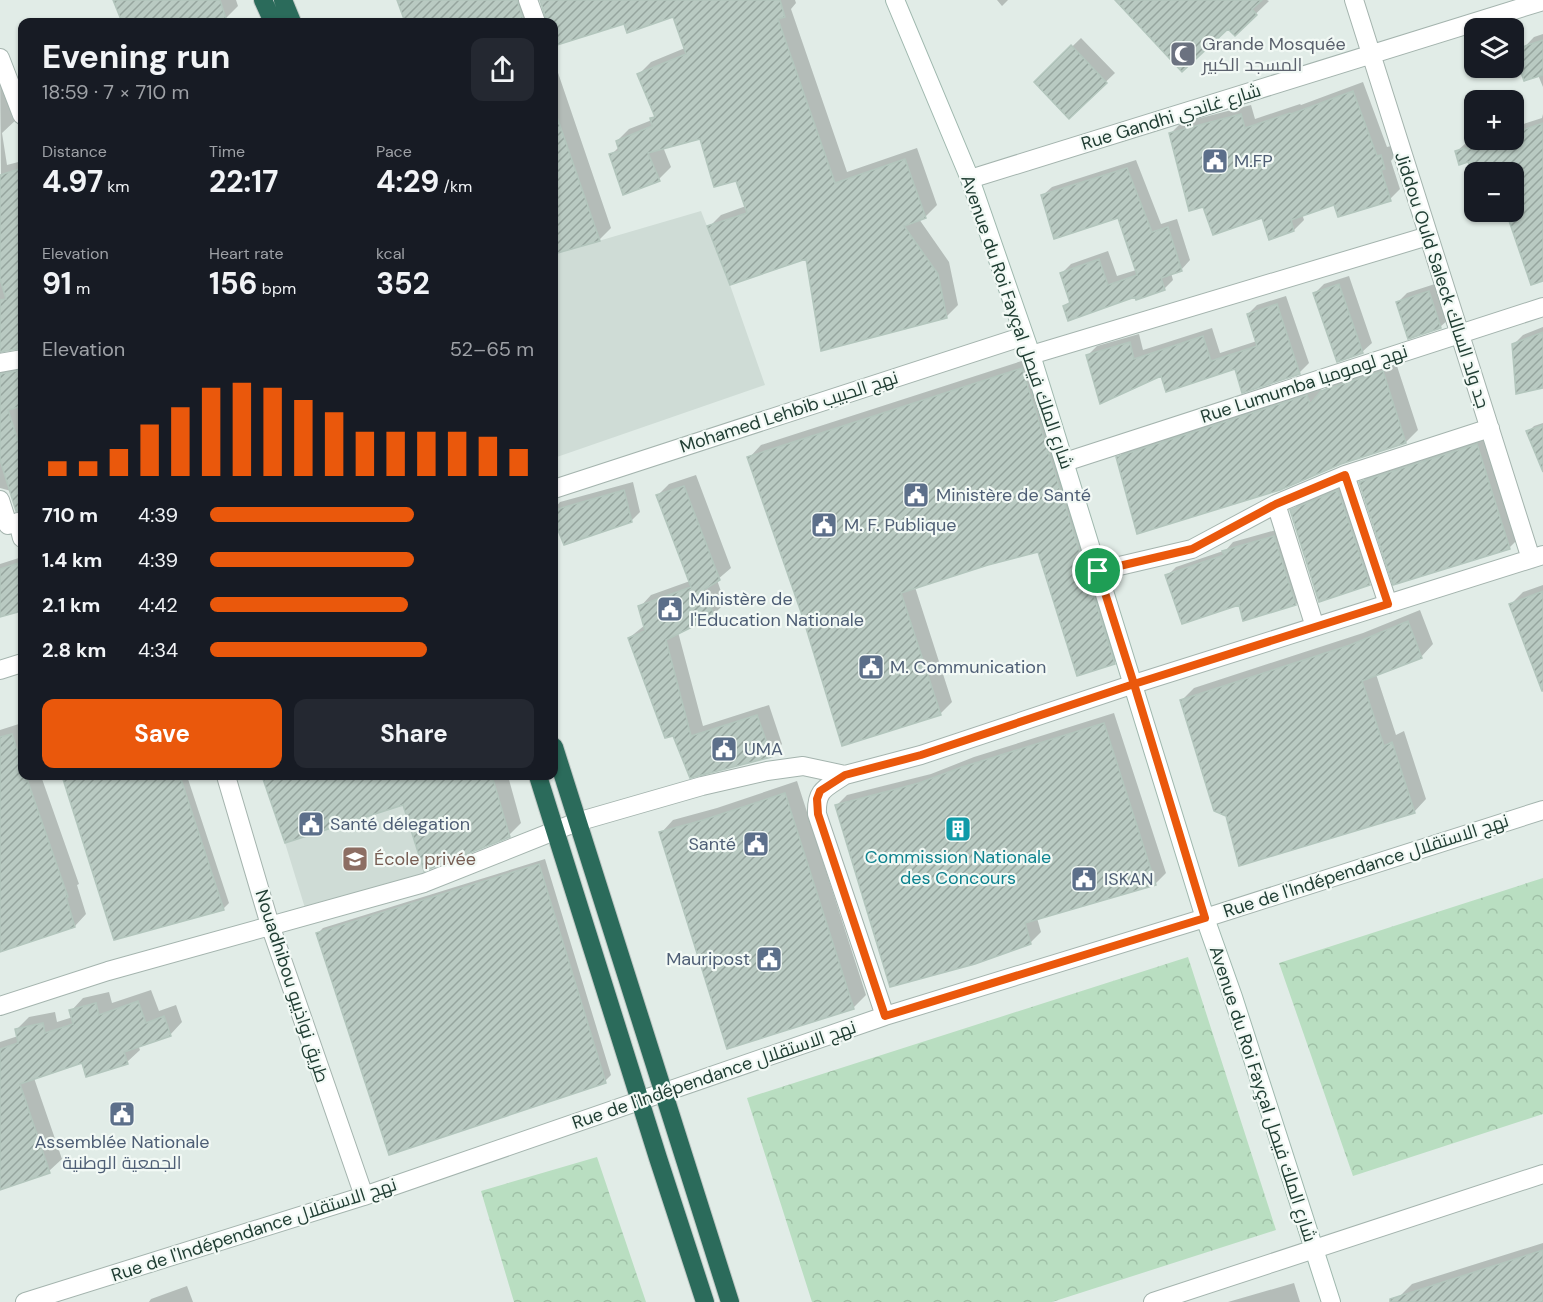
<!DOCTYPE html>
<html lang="en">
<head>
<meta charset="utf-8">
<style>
  body { margin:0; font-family:"DM Sans",Cairo,sans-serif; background:#242831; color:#f1f3f6; height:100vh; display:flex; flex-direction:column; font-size:22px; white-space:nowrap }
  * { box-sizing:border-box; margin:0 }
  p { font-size:20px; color:#9ea1a6 }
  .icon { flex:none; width:33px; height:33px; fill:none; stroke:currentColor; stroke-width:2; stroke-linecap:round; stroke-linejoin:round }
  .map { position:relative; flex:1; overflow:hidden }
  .sheet { position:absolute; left:18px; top:18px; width:540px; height:762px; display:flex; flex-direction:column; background:#171b24; border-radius:12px; box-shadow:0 2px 4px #0004 }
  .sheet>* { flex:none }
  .tools { position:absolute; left:1464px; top:18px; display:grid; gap:12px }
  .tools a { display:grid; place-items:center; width:60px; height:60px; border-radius:12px; background:#171b24; box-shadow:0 2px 4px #0004; font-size:30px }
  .pin { position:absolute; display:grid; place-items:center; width:51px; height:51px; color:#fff; margin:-26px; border:3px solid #fff; border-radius:50%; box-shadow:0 2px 6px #0007 }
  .round { display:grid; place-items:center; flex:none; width:63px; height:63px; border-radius:12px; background:#242831 }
  .overview { display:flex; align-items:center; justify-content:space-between; height:102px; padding:0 24px }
  h1 { font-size:33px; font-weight:700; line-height:45px }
  .stats { display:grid; grid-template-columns:repeat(3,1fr); gap:9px; height:102px; padding:6px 24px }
  .stats div { display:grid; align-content:center }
  .stats b { font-size:30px; font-weight:700 }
  .stats small { font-size:16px; font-weight:400 }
  .stats p { font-size:16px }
  .chart { height:168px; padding:12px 24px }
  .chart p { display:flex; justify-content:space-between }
  .chart svg { width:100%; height:108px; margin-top:6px; stroke:#ea580c; stroke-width:6 }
  .primary-button { display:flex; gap:12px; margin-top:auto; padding:12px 24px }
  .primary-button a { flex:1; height:69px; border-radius:12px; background:#ea580c; color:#fff; font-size:24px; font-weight:700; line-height:69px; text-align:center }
  .primary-button a+a { background:#242831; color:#f1f3f6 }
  ul { padding:0 24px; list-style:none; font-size:20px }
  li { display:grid; grid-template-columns:96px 72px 1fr; align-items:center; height:45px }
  li i { height:15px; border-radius:8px; background:#ea580c }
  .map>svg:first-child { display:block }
  .built { fill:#cfdcd6 }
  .forest { fill:url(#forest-crowns) }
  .shadow { fill:#0003 }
  .building { fill:url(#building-hatch); stroke:#b3c6bd; stroke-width:1.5 }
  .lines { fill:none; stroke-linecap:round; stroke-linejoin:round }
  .street-casing { stroke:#a4b4ae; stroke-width:20 }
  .secondary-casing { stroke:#9fb8ae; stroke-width:20 }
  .highway-casing { stroke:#c1c9c6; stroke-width:20 }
  .street { stroke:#fff; stroke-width:18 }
  .secondary { stroke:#fff; stroke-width:18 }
  .highway { stroke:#2b6b5b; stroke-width:18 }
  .route-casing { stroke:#fff; stroke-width:12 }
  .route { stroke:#ea580c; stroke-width:8 }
  .labels { text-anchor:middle; stroke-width:4.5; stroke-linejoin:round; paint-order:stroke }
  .worship-label { font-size:18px; fill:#5b616d; stroke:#f2f9f5; text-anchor:start }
  .street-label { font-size:18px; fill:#213e34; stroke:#f2f9f5 }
  .service-label { font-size:18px; fill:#4e5e75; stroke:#f2f9f5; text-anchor:start }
  .culture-label { font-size:18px; fill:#0d838f; stroke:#f2f9f5 }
  .education-label { font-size:18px; fill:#785e54; stroke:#f2f9f5; text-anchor:start }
</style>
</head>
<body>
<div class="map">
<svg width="1543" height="1302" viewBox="0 0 1543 1302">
  <defs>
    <pattern id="forest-crowns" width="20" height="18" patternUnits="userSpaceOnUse" patternTransform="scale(1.5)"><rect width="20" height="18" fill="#b9dec1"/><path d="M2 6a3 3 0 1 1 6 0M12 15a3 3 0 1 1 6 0" fill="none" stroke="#9fc0a6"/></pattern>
    <pattern id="building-hatch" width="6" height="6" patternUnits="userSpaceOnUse" patternTransform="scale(1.5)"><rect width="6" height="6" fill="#b9cac2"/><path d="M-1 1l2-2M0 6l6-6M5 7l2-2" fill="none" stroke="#96a59e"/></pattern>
  </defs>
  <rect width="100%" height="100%" fill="#e1ece7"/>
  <path class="built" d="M701,211L730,285L765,385L554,458V254Z
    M403,805L425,875L305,908L285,843Z"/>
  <path class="forest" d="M1543,878V1114L1353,1176L1279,963Z
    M1188,957L1276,1230L1052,1302H812L747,1098Z
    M597,1157L646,1302H514L481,1191Z"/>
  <path class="shadow" d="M115,0H236L238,6L226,18L212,22H124Z
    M399,0H532L540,18L548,22V19L541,0H795L796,3L791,9L847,172L917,148L937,205L925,217L919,219L949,262L958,305L946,317L807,257L709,227L721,215L746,206L737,179L701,137L663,147L671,167L659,179L611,155L619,147L617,141L629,129L652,120L655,115L639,74L651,62L685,48L674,15L625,22L554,44V22H407Z
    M997,0H1008L1002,6Z
    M1117,0H1267L1269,1L1235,34L1228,27Z
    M1543,34V87L1538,75L1517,55L1534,37Z
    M1081,38L1115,73L1069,117L1036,82Z
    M554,61L611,228L599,240L554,253Z
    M0,69L17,119L2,133L7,165L22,161V347L1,350V353L4,358L22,360V492L13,496L11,491L0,488V280L2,279Z
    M1363,82L1387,147L1391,146L1394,157L1391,161L1400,189L1390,199L1335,203L1302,214L1304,220L1294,230L1270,238L1262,216L1203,205L1171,133L1181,123L1251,105L1255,119L1300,104L1301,105Z
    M1543,114V280L1532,284L1508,212H1514V172H1495L1494,171L1474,172V176L1469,160L1456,152L1467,142L1474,139L1514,140V127L1542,118Z
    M1136,160L1161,224L1177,219L1190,260L1181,270L1171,273L1173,280L1164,289L1136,295L1065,306L1071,300L1062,273L1071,264L1108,251L1117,276L1136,270L1119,216L1042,196L1052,187Z
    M1349,276L1372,343L1362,352L1315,293L1324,284Z
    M1438,283L1450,318L1440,327L1398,302L1407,293Z
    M1286,296L1309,363L1299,373L1236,367L1162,374L1088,355L1097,346L1139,334L1143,350L1212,328L1220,353L1257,341L1248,314L1257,305Z
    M1543,327V387L1513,345L1523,335Z
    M1034,357L1126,651L1114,663L1039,550L988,564L915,587L952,702L940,714L805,618L749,458L761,445Z
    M1395,360L1418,430L1406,442L1341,463L1118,458L1130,445L1320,384L1322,392L1335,379Z
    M1543,423V448L1528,432L1534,426Z
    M1490,433L1521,536L1509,548L1361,483L1373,470Z
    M696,475L731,568L717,580L725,603L713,615L678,632L703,726L769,705L782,744L771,755L691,776L629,638L645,625L640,607L651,595L690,581L658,495L669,484Z
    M1351,479L1381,572L1369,584L1292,511L1304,498Z
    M633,482L640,512L631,521L565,543L554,517V509L560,502Z
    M1283,528L1305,595L1296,604L1240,603L1167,576L1176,567L1226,550L1233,542Z
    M22,557V609L0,615V564Z
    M1543,585V690L1511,604L1523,592Z
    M1420,610L1433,644L1421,657L1376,674L1396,735L1404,731L1426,799L1414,812L1227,815L1182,700L1194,688L1363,633Z
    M1114,713L1166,873L1155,884L1037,918L1041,932L1030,943L837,805L847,795L931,774L974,757Z
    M22,723V776H41L79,884L77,885L86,914L75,926L0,950V730Z
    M63,776H187L229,903L223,909L115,939Z
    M264,776H508L521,823L509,835L404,803L286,841Z
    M797,781L866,995L853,1008L661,833L673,820L717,808Z
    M545,859L611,1075L605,1081L318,933L323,928Z
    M151,990L159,1011L176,1005L182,1022L170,1035L138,1045L140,1050L127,1062L83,1061L34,1078L62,1159L49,1171L0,1188V1042L18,1036L17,1029L29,1017L55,1012L57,1022L73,1017L71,1011L83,998L109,992L112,1003Z
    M1543,1243V1302H1401L1399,1297L1412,1284Z
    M1294,1283L1300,1302H1228Z
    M187,1286L193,1302H149L151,1299Z"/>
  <path class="building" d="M113,0H220L226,19L217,22H122Z
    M397,0H517L524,22H405Z
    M540,0H780L785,17L778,19L835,183L905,159L926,218L904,226L938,274L947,318L821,351L806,259L730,285L707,226L747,213L736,181L714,187L700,139L648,153L660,181L623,195L609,154L619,151L616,141L652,126L650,118L655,117L637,74L686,54L673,17L627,33L624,24L554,46V22H547Z
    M1115,0H1262L1252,9L1257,15L1235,36L1228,29L1182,72Z
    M1543,40V75L1524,81L1515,55L1524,52L1522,47Z
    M1071,45L1107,83L1069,119L1034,82Z
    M1353,91L1377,156L1381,155L1385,169L1381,170L1391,201L1338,217L1334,205L1291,220L1294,231L1269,240L1262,218L1213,235L1203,207L1189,211L1169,133L1241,114L1245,128L1290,113L1291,114Z
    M554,114H556L600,241L554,254Z
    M1543,123V281L1531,285L1506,212H1514V166L1493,172H1472L1468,162L1459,165L1455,151L1492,140H1514V133Z
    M22,168V348L0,352V300L6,299L0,279V175Z
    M1127,168L1152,232L1168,227L1182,271L1161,278L1165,290L1136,300L1135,297L1068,321L1063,306L1070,303L1060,273L1099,259L1108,285L1137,275L1118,218L1054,239L1041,195Z
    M1339,284L1363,353L1337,362L1313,293Z
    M1429,291L1441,328L1408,339L1396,302Z
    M1277,304L1300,374L1242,393L1235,369L1166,392L1161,376L1100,404L1086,355L1130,342L1134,359L1203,336L1211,361L1257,346L1247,314Z
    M1543,332V388L1516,394L1512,344Z
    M1022,368L1115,664L1077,676L1038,552L988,565L901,593L941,715L842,746L803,618L747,457Z
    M22,370V406L8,410L22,452V512L16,511L0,460V374Z
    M1383,371L1406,443L1341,464L1280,490L1137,534L1116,457L1307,395L1310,404L1321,391Z
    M1543,425V472L1526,431Z
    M1477,444L1510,549L1393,585L1359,482Z
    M684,486L720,580L705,589L714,616L666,640L691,736L757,715L772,757L690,778L673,736L665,738L628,638L645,631L638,606L691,587L656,495Z
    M624,490L632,522L564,545L554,520V510Z
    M1338,490L1370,585L1319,602L1290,510Z
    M1274,536L1296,605L1243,621L1239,605L1182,624L1165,575L1224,555L1222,551Z
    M19,563L22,575V611L0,617V569Z
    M1543,591V691H1542L1509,604Z
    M1408,621L1422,658L1362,681L1384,746L1392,742L1415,813L1239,866L1226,816L1214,811L1180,700L1350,645Z
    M1104,723L1156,885L1025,923L1031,944L975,964L890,987L835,805L919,783L962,767Z
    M12,734L22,765V776H26L68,897H66L75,927L0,952V737Z
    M62,776H180L224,910L114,940Z
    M262,776H492L510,837L424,871L403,805L285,843Z
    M785,793L854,1009L727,1049L659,832L703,820Z
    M539,864L606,1083L389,1155L316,933Z
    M138,1001L146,1023L164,1016L171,1036L124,1052L128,1064L86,1077L82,1063L20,1084L50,1173L0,1190V1049L18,1043L15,1029L43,1023L45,1033L73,1024L69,1010L96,1003L99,1015Z
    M1543,1250V1302H1390V1299Z"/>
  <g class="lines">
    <defs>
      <path id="street" d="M528,0L536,22
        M1354,0L1531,559
        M0,58L22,115
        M970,179L1543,1
        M1031,355L1428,236
        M0,363L22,359
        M1065,462L1543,307
        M1345,475L1388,604
        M554,489L1024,336
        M0,500L8,525
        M1276,504L1315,627
        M18,522L22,538
        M1098,571L1192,549L1276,504L1345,475L1490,428
        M0,670L22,663
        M845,775C826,788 816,789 817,814L885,1016
        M226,776L270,925L364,1196
        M0,1006L108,971L424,883L577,822L702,786L767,771L803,766L845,775L921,755L1134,684L1543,555
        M25,1302L364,1196L885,1016L1205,918L1543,810
        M1153,1302L1543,1174"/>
      <path id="secondary" d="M895,0L970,179L1031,355L1205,918L1233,997L1331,1302"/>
      <path id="highway" d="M263,0L273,22
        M283,0L292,22
        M554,747L730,1302
        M538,776L658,1158L705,1302"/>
    </defs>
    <use href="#street" class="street-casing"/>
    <use href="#secondary" class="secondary-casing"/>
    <use href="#highway" class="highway-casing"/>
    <use href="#street" class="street"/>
    <use href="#secondary" class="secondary"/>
    <use href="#highway" class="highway"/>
  </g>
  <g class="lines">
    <defs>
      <path id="route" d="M1098,571L1134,684L921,755L845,775L820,791L817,799L818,814L885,1016L1205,918L1134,684L1388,604L1345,475L1276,504L1192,549L1098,571"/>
    </defs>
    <use href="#route" class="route-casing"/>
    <use href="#route" class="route"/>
  </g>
  <defs>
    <symbol id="mosque-square" viewBox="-11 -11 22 22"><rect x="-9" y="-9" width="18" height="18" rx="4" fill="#6b7280" stroke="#f2f9f5"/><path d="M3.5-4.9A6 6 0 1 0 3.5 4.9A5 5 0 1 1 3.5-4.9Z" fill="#fff"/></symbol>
    <symbol id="civic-square" viewBox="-11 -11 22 22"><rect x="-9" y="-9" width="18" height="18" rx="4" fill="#5c6f8a" stroke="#f2f9f5"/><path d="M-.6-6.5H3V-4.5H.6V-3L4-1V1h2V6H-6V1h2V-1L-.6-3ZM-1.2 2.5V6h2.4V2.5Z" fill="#fff"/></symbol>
    <symbol id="building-square" viewBox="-11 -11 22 22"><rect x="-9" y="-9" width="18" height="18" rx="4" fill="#0f9aa8" stroke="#f2f9f5"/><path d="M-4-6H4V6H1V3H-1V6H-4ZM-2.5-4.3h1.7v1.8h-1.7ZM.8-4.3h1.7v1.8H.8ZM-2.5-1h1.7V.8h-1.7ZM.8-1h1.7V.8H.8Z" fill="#fff"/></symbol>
    <symbol id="school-square" viewBox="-11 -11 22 22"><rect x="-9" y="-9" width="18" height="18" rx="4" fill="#8d6e63" stroke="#f2f9f5"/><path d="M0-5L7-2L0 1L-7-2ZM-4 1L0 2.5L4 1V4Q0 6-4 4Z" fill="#fff"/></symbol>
  </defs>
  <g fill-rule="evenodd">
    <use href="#mosque-square" x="1168" y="39" width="30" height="30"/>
    <use href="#civic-square" x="1200" y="146" width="30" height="30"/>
    <use href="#civic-square" x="901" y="480" width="30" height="30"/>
    <use href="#civic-square" x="809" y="510" width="30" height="30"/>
    <use href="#civic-square" x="655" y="594" width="30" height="30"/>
    <use href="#civic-square" x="856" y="652" width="30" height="30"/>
    <use href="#civic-square" x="709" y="734" width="30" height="30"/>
    <use href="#civic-square" x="296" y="809" width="30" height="30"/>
    <use href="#building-square" x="943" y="814" width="30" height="30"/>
    <use href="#civic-square" x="741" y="829" width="30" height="30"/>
    <use href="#school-square" x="340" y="844" width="30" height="30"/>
    <use href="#civic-square" x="1069" y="864" width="30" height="30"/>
    <use href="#civic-square" x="754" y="944" width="30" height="30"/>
    <use href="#civic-square" x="107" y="1099" width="30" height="30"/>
  </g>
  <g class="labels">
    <g class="worship-label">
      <text x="1202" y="50">Grande Mosquée<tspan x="1202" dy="21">المسجد الكبير</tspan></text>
    </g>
    <g class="street-label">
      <text transform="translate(1171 117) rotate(-17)" y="6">Rue Gandhi شارع غاندي</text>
      <text transform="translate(1442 280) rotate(72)" y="6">Jiddou Ould Saleck جد ولد السالك</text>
      <text transform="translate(1017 322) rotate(71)" y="6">Avenue du Roi Fayçal شارع الملك فيصل</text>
      <text transform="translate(1304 384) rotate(-18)" y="6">Rue Lumumba نهج لومومبا</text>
      <text transform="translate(789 412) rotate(-18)" y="6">Mohamed Lehbib نهج الحبيب</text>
      <text transform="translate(1366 866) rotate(-18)" y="6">Rue de l'Indépendance نهج الاستقلال</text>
      <text transform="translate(292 986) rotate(72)" y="6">Nouadhibou طريق نواذيبو</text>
      <text transform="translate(714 1075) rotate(-19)" y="6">Rue de l'Indépendance نهج الاستقلال</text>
      <text transform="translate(1263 1094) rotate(72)" y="6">Avenue du Roi Fayçal شارع الملك فيصل</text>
      <text transform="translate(254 1230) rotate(-18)" y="6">Rue de l'Indépendance نهج الاستقلال</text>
    </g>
    <g class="service-label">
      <text x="1234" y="167">M.FP</text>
      <text x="936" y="501">Ministère de Santé</text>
      <text x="844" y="531">M. F. Publique</text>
      <text x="690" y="605">Ministère de<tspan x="690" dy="21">l'Education Nationale</tspan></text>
      <text x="890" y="673">M. Communication</text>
      <text x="744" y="755">UMA</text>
      <text x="330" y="830">Santé délegation</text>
      <text x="736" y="850" text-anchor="end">Santé</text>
      <text x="1104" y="885">ISKAN</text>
      <text x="750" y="965" text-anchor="end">Mauripost</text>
      <text x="122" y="1148" text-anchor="middle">Assemblée Nationale<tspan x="122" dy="21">الجمعية الوطنية</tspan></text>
    </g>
    <g class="culture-label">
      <text x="958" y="863">Commission Nationale<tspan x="958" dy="21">des Concours</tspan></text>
    </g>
    <g class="education-label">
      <text x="374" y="865">École privée</text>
    </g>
  </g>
</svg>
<div class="tools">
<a><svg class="icon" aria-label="layers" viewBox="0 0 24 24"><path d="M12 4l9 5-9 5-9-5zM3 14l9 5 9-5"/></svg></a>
<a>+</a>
<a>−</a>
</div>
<div class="pin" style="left:1098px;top:571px;background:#1e9e55"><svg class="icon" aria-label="arrive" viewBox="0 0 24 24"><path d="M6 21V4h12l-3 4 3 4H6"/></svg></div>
<section class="sheet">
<div class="overview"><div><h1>Evening run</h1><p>18:59 · 7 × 710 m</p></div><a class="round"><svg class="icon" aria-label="share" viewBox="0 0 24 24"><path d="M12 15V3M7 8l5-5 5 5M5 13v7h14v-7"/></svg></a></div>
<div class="stats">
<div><p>Distance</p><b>4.97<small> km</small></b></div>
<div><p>Time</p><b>22:17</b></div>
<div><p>Pace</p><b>4:29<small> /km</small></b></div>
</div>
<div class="stats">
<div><p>Elevation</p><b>91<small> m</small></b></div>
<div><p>Heart rate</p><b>156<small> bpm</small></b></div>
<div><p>kcal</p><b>352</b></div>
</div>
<div class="chart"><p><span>Elevation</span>52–65 m</p>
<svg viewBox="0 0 160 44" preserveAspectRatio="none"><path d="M5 44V38M15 44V38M25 44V33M35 44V23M45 44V16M55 44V8M65 44V6M75 44V8M85 44V13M95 44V18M105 44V26M115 44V26M125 44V26M135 44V26M145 44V28M155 44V33"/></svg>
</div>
<ul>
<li><b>710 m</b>4:39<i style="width:63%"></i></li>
<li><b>1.4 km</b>4:39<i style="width:63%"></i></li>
<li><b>2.1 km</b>4:42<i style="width:61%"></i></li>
<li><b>2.8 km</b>4:34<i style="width:67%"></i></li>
</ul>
<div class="primary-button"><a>Save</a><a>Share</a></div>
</section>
</div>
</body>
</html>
